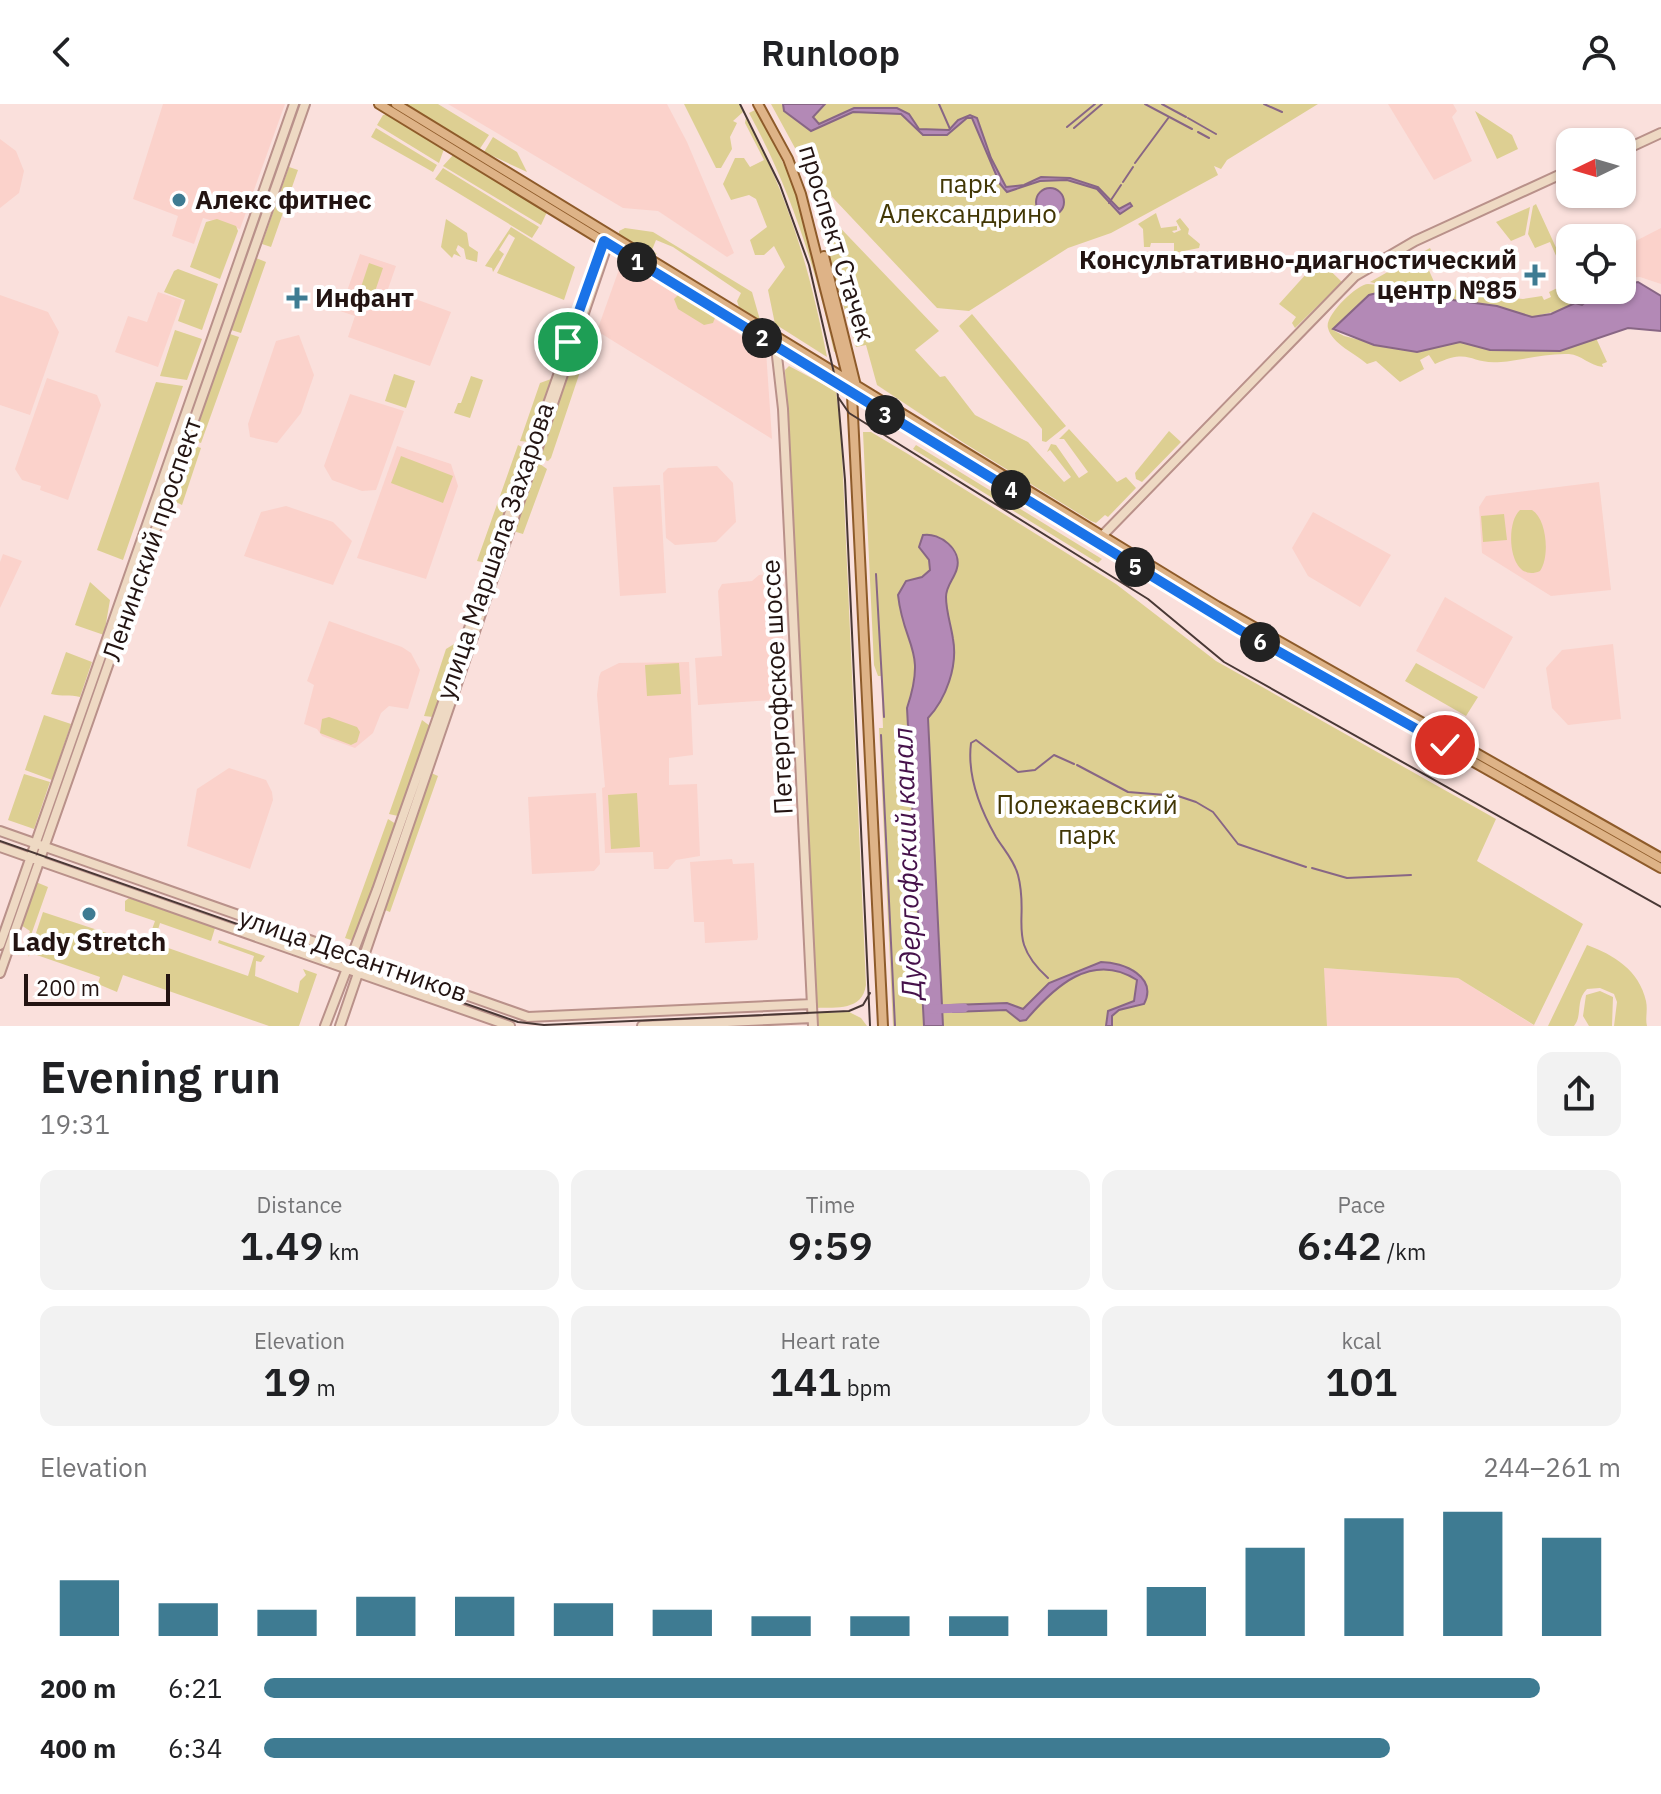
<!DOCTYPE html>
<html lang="en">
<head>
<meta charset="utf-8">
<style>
  body { margin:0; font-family:"IBM Plex Sans",sans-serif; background:#f2f2f2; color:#202124; height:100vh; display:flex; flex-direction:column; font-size:30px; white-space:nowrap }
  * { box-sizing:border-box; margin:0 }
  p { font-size:26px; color:#757577 }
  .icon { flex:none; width:44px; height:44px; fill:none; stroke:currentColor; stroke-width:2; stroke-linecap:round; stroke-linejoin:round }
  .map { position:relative; height:922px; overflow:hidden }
  .panel { display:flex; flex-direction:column; background:#fff; flex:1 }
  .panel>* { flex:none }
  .needle { width:52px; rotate:265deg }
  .controls { position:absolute; left:1556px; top:24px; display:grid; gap:16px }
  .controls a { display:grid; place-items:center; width:80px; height:80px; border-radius:16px; background:#fff; box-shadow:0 2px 6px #0004; font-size:40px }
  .scale { position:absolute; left:24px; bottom:20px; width:146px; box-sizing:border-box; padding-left:8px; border:4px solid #231412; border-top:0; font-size:22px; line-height:28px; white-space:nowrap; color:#231412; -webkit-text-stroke:6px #fff; paint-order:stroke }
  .pin { position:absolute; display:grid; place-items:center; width:68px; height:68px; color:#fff; margin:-34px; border:4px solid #fff; border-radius:50%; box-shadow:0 2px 8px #0007 }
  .km { position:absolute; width:40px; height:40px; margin:-20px; border-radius:50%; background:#222; color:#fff; font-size:22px; line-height:40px; text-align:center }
  .round { display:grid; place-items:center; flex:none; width:84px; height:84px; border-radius:16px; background:#f2f2f2 }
  .summary { display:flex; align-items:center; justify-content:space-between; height:136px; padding:0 40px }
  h1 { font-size:44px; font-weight:600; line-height:60px }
  .metrics { display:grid; grid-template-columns:repeat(3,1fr); gap:12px; height:136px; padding:8px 40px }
  .metrics div { display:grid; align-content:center; border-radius:16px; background:#f2f2f2; text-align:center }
  .metrics b { font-size:40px; font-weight:600 }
  .metrics small { font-size:22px; font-weight:400 }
  .metrics p { font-size:22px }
  .chart { height:224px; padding:16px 40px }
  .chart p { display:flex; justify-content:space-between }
  .chart svg { width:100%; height:144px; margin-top:8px; stroke:#3e7b92; stroke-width:6 }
  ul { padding:0 40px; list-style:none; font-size:26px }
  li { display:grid; grid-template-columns:128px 96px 1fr; align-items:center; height:60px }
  li i { height:20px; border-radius:10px; background:#3e7b92 }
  header { display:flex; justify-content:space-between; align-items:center; height:104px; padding:0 40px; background:#fff; font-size:36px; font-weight:600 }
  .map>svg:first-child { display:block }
  .built { fill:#fbd2cb }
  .green { fill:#ddcf92 }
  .water { fill:#b389b6; stroke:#886685; stroke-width:2 }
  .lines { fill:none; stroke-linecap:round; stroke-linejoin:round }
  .stream { stroke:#886685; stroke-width:2 }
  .river { stroke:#b389b6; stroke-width:9 }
  .secondary-casing { stroke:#b9918a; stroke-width:12 }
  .primary-casing { stroke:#8e5b2a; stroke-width:12 }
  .secondary { stroke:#eed9c3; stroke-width:8 }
  .primary { stroke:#deb387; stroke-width:8 }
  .tram { stroke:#493835; stroke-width:2 }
  .route-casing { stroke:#fff; stroke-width:16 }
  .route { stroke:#1a73e8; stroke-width:10 }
  .poi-dot { fill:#3e7b92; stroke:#fff; stroke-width:3 }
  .labels { text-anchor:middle; stroke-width:8; stroke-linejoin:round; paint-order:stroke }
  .park-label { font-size:26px; fill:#423705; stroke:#fff }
  .poi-label { font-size:26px; font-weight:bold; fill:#231412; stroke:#fff; text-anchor:start }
  .street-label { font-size:26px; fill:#231412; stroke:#fff }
  .water-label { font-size:28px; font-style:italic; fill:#45114a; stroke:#fff }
</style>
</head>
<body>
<header><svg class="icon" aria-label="back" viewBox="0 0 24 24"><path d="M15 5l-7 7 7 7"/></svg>Runloop<svg class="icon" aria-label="person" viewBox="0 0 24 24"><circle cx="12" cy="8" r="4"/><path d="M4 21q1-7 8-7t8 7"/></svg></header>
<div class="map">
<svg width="1661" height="922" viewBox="0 0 1661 922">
  <rect width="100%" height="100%" fill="#fae0dc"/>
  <path class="built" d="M163,0H285L240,125L203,114L194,140L172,132L178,112L133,95Z
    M448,0H667L687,38L734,149L727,153L658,107L623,104Z
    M1388,0H1453L1457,7L1452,13L1472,57L1434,76Z
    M0,35L16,47L24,67L19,89L0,104Z
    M1661,124V180L1640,173L1622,174V144Z
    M360,150L396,162L388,185L451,208L430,262L348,233L355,212L340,207Z
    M622,157L766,247L772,335L597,227Z
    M158,188L182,196L158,263L115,248L128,212L147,218Z
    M0,191L48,208L59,228L30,311L0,301Z
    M299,231L314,271L301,309L277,339L250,333L248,320L276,237Z
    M47,274L97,291L101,301L68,396L40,386L41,382L22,376L15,365Z
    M350,290L404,307L376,386L362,387L332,376L324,362Z
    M397,342L451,360L458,382L426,475L357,454Z
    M717,362L733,379L736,418L716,438L675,441L666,434L663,369L668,364Z
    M1599,378L1611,486L1551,492L1482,449L1479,403L1486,392Z
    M660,381L666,489L620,492L613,383Z
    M286,402L333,418L352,437L333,481L244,452L261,408Z
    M1313,408L1391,451L1360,503L1308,472L1292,444Z
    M3,450L22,457L0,504V458Z
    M780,469L786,595L698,601L695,554L722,552L718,487L722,480L752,477L759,471Z
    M1445,493L1513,533L1484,585L1416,547Z
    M329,517L402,543L411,549L420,566L408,605L389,602L381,609L373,629L355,644L322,632L317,625L304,620L314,581L307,577Z
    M1613,540L1621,615L1568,621L1552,604L1546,564L1562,546Z
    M689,558L693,651L669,654V681L697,680L700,752L676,756L668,765H654L653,748L605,749L602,684L605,683L597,591L599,573L601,568L619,559Z
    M229,664L266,676L272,688L273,696L250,765L187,742L197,685Z
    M596,689L600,760L594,767L532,770L528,693Z
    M732,755L733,760L754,759L758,833L757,836L705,839L704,818H694L690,758Z
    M1323,864L1458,874L1535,922H1327Z"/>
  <path class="green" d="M405,0H438L489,31L479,46Z
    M684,0H739L743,8L733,17L737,19L730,33L732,45L721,64H716Z
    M771,0H1318L1227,56L1221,65L1214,62L1218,71L1111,129L1068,144L969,207L937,204L818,78L801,55Z
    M757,5L796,86L837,247L834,248C816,164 790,84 749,9Z
    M1475,7L1512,31L1518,45L1497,55Z
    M388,10L444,45L439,59L377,21L383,11Z
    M746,13C789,94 810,166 827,253L775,220L768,186L785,163L774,142L764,151H755L750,136L767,123L756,95L749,91L731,96L723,80L735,54H744L750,63L764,56L745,19Z
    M376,24L437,61L433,68L371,33Z
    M493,33L517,48L527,68L484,48Z
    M453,51L547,108L541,121L443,62Z
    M289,63L298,66L271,143L262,140Z
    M443,64L539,123L532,134L435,75Z
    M1536,100L1570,174V186H1576L1582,201L1532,213L1497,202L1423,192L1398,194L1381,188L1369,191L1333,226L1344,232L1392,244H1429L1460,238L1490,246L1560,247L1596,234L1607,258L1602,260L1603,263C1588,261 1582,251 1569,250C1547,249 1523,256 1501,258C1469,261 1472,243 1435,260L1429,251L1420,256L1424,265L1400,278L1376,257L1367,260C1355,249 1332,240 1328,224C1324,212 1357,180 1368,180C1376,180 1386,183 1393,184L1370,178L1430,144L1432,148L1423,153L1435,180L1447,187L1462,185L1463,189L1523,195L1542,192L1544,196L1551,193L1549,188L1568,179L1550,138L1535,144L1528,130L1533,102Z
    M1530,103L1525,131L1511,137L1496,118Z
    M1156,109L1161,124L1177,122V126L1172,127L1174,129L1181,126L1176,117L1180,114L1189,125L1188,130L1200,140L1199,144L1174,149V139H1151L1150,143H1144L1143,125L1138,120Z
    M827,110L939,227L915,246L940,273L945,272L975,311L1028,338L1064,378L1071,373L1050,346L1047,348L1051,340L1056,341L1079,374L1088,368L1064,335H1059L1069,325L1117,378L1126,373L1136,384L1108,413L1105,411L1096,419L1091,417L964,339L877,281L866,241L856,243L818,118V111Z
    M217,115L236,122L238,127L220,175L190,163L206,118Z
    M446,115L467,129L469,142L478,148L477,158L466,155L464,145L458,141L456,146L461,153L454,150L452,154L441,143Z
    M511,123L575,163L564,196L497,169L515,134L509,130L499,146L504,150L493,168L492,164L485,162Z
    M625,124L653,128L752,188L760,216L739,203L737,197L741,189L673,143L656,136L652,146L657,150L653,151L619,130V127Z
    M1315,152L1342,178L1295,224L1292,219L1296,213L1279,200L1316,159Z
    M256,154L266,158L241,229L231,226Z
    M369,159L383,164L370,202L356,198Z
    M178,165L218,180L202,226L178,217L185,196L164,188L174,167Z
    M680,189L716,211L713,219L704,221L678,205L674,195Z
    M972,210L1066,322L1046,338L1042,337V325L959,222Z
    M175,226L202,235L187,276L160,272Z
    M230,230L239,233L201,339L192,336Z
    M578,245L586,250L551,354L548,357L539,354Z
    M789,262L836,287L841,328L866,881C862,907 837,903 816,904L785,266Z
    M394,270L415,277L406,304L385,297Z
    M471,272L483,276L470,314L454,309L458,299H461Z
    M551,275L529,338L520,337L540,279Z
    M156,278L183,282L123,456L97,446Z
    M1169,327L1181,338L1142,378L1136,375L1135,369Z
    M863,328H871L908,350L1116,480L1216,557L1496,715L1477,757L1583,820L1534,921L1458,874L1324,864L1327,922H893L879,624H883L881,572H878L874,561Z
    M190,340L201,344L182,401L170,395Z
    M518,341L527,346L487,459L477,457Z
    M916,341L1102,455L1098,459L913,345Z
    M401,352L453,372L443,399L391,379Z
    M537,358L547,365L523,430L513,427Z
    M1532,406C1547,415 1550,453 1540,467C1509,481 1504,420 1520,406Z
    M1504,410L1507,436L1483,438L1481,412Z
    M90,478L110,496L104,531L75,521Z
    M459,537L433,613L424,612L446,545Z
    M66,548L92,558L80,593C70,590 62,593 51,590Z
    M679,559L681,590L647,592L645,561Z
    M1416,559L1478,593L1466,612L1405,577Z
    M44,611L71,620L52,676L25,666Z
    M329,613L357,623L360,628L357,638L351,641L320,629L322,615Z
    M422,616L430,622L398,712L389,710Z
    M429,668L438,672L390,808L385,806L386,790Z
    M24,670L50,678L34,725L8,716Z
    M637,689L640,743L611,745L608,691Z
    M388,715L396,720L354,837L345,834Z
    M36,778L48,783L24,851L22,848L30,827L21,821Z
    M129,794L215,824L211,837L160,819L154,839L248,872L254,852L218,839L219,836L265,852L261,858L256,857L255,872L298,889L300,877L306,871L303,865L317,870L299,922H269L123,871L117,888L98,880L100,873L31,849L28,853L43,808L146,842L155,817L125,807V797Z
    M1587,841C1614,851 1639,866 1646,897C1648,907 1645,914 1647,922H1614L1617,898L1614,890L1600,884L1587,885C1575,897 1583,911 1574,922H1548Z
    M1600,887L1613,893L1612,922H1589L1583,912L1586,891Z
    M849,908L861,914L867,922H817L816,909Z"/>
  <path class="water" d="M783,0H825L813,13L819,20L854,4H897L909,10L919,25L949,26L958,16L970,11L977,14L991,54L1006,83L1024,81L1041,73L1070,74L1098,83L1119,105L1130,99L1132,102L1120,110L1097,85L1067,76L1040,77L1007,88L1000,80L972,14H967L947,31H923L901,10L853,8L811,27L784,7Z
    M1036 98a14 14 0 1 1 28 0a14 14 0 1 1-28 0Z
    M1638,178L1661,192V227L1628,224L1560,247L1490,246L1460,238L1417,248L1374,241L1333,225L1369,191L1381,188L1398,194L1423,192L1497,202L1532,213L1551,210L1575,199L1582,201L1600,186H1622V181Z
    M923,431C940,428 962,446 957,464C955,474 946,481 946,493C946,507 951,521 953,535C958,562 946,595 928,614L943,922H924L907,604C927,544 904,544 898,491L906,477L922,473L930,466L929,456L919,443Z
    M1101,858C1124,858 1158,873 1144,900L1119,906L1112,912V922H1106L1108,907L1134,897L1137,876C1092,847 1054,883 1026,916L1020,917L1006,906L953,908L952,901L1007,899L1023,905L1049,879Z"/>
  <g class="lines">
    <path class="stream" d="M939,0L950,25
      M1145,0L1192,25
      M1162,0L1186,13
      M1264,0L1282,8
      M1188,14L1216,30
      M1067,23L1095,0
      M1074,24L1102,0
      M1198,28L1209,34
      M1135,59L1169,13
      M1123,78L1133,63
      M1109,99L1121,81
      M876,470L884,613
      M881,631L895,922
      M1077,661L1128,688L1178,692L1196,698L1213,708L1238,740L1306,763
      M1312,764L1347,774L1411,771
      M1048,874C1005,835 1030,816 1018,771C1014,756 1004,746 996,733C980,705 967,671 971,639L976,636L1018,668L1035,666L1054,651L1074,660"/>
    <path class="river" d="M932,905L964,904"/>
    <defs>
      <path id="secondary" d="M1622,47L1661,29
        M776,243L783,305L813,922
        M1099,435L1355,172L1415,137L1570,66
        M0,727L528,913L812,900
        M0,743L510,922
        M0,841L294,0
        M0,869L305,0
        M325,922L377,786L607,132
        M340,922L609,136
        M642,922L812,914"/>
      <path id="primary" d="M379,0L1228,519L1661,764
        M396,0L1217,502L1661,754
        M758,0L788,55L801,90L852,291L883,922
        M824,152L856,282"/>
    </defs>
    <use href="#secondary" class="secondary-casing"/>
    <use href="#primary" class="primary-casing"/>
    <use href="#secondary" class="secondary"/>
    <use href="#primary" class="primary"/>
    <path class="tram" d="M740,0L780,81L809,161L837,282L845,376L870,922
      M838,293L849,309L1148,495L1224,558L1661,803
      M0,737L518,918L544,921L849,907L863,901L870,889"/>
  </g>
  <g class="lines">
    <defs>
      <path id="route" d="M568,238L604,137L1240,526L1445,641"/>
    </defs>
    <use href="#route" class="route-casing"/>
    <use href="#route" class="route"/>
  </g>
  <g class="poi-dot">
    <circle cx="179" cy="96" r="8"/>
    <path d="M1531 159h8v8h8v8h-8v8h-8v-8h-8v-8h8z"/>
    <path d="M293 182h8v8h8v8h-8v8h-8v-8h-8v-8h8z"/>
    <circle cx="89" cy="810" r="8"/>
  </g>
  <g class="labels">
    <g class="park-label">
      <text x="968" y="89">парк<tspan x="968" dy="30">Александрино</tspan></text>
      <text x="1087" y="710">Полежаевский<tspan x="1087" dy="30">парк</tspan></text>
    </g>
    <g class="poi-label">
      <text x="195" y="105">Алекс фитнес</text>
      <text x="1517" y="165" text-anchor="end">Консультативно-диагностический<tspan x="1517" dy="30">центр №85</tspan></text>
      <text x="315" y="203">Инфант</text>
      <text x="89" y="847" text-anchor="middle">Lady Stretch</text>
    </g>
    <g class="street-label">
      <text transform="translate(837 139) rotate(73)" y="9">проспект Стачек</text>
      <text transform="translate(152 435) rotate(-71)" y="9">Ленинский проспект</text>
      <text transform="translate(495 447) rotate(-71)" y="9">улица Маршала Захарова</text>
      <text transform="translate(777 583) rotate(-93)" y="9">Петергофское шоссе</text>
      <text transform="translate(353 851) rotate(19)" y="9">улица Десантников</text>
    </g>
    <g class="water-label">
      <text transform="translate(907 759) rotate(-92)" y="10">Дудергофский канал</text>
    </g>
  </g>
</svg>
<div class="controls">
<a><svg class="needle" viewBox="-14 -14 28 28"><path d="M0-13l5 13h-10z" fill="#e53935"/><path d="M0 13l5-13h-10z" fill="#757577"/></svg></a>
<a><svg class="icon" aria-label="locate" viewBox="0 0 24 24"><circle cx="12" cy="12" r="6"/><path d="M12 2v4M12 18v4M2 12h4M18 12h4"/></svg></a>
</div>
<div class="scale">200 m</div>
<div class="pin" style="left:568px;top:238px;background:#1e9e55"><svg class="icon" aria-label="arrive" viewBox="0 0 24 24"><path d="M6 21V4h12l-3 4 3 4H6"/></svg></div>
<div class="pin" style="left:1445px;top:641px;background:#d93025"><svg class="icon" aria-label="check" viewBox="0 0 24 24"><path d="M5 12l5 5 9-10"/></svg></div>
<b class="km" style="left:637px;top:158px">1</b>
<b class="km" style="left:762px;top:234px">2</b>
<b class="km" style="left:885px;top:311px">3</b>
<b class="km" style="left:1011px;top:386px">4</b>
<b class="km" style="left:1135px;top:463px">5</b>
<b class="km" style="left:1260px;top:538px">6</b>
</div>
<section class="panel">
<div class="summary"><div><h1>Evening run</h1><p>19:31</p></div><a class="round"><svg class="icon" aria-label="share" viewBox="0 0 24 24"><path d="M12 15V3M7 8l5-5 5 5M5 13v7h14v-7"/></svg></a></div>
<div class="metrics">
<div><p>Distance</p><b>1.49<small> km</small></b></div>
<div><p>Time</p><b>9:59</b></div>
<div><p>Pace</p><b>6:42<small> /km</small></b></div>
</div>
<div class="metrics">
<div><p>Elevation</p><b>19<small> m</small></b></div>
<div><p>Heart rate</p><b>141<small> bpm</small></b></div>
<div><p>kcal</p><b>101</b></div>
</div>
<div class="chart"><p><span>Elevation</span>244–261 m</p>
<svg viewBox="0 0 160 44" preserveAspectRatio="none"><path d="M5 44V27M15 44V34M25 44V36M35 44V32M45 44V32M55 44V34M65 44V36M75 44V38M85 44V38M95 44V38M105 44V36M115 44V29M125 44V17M135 44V8M145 44V6M155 44V14"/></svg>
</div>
<ul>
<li><b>200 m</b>6:21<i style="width:94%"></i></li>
<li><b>400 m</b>6:34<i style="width:83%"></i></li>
</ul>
</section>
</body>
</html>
